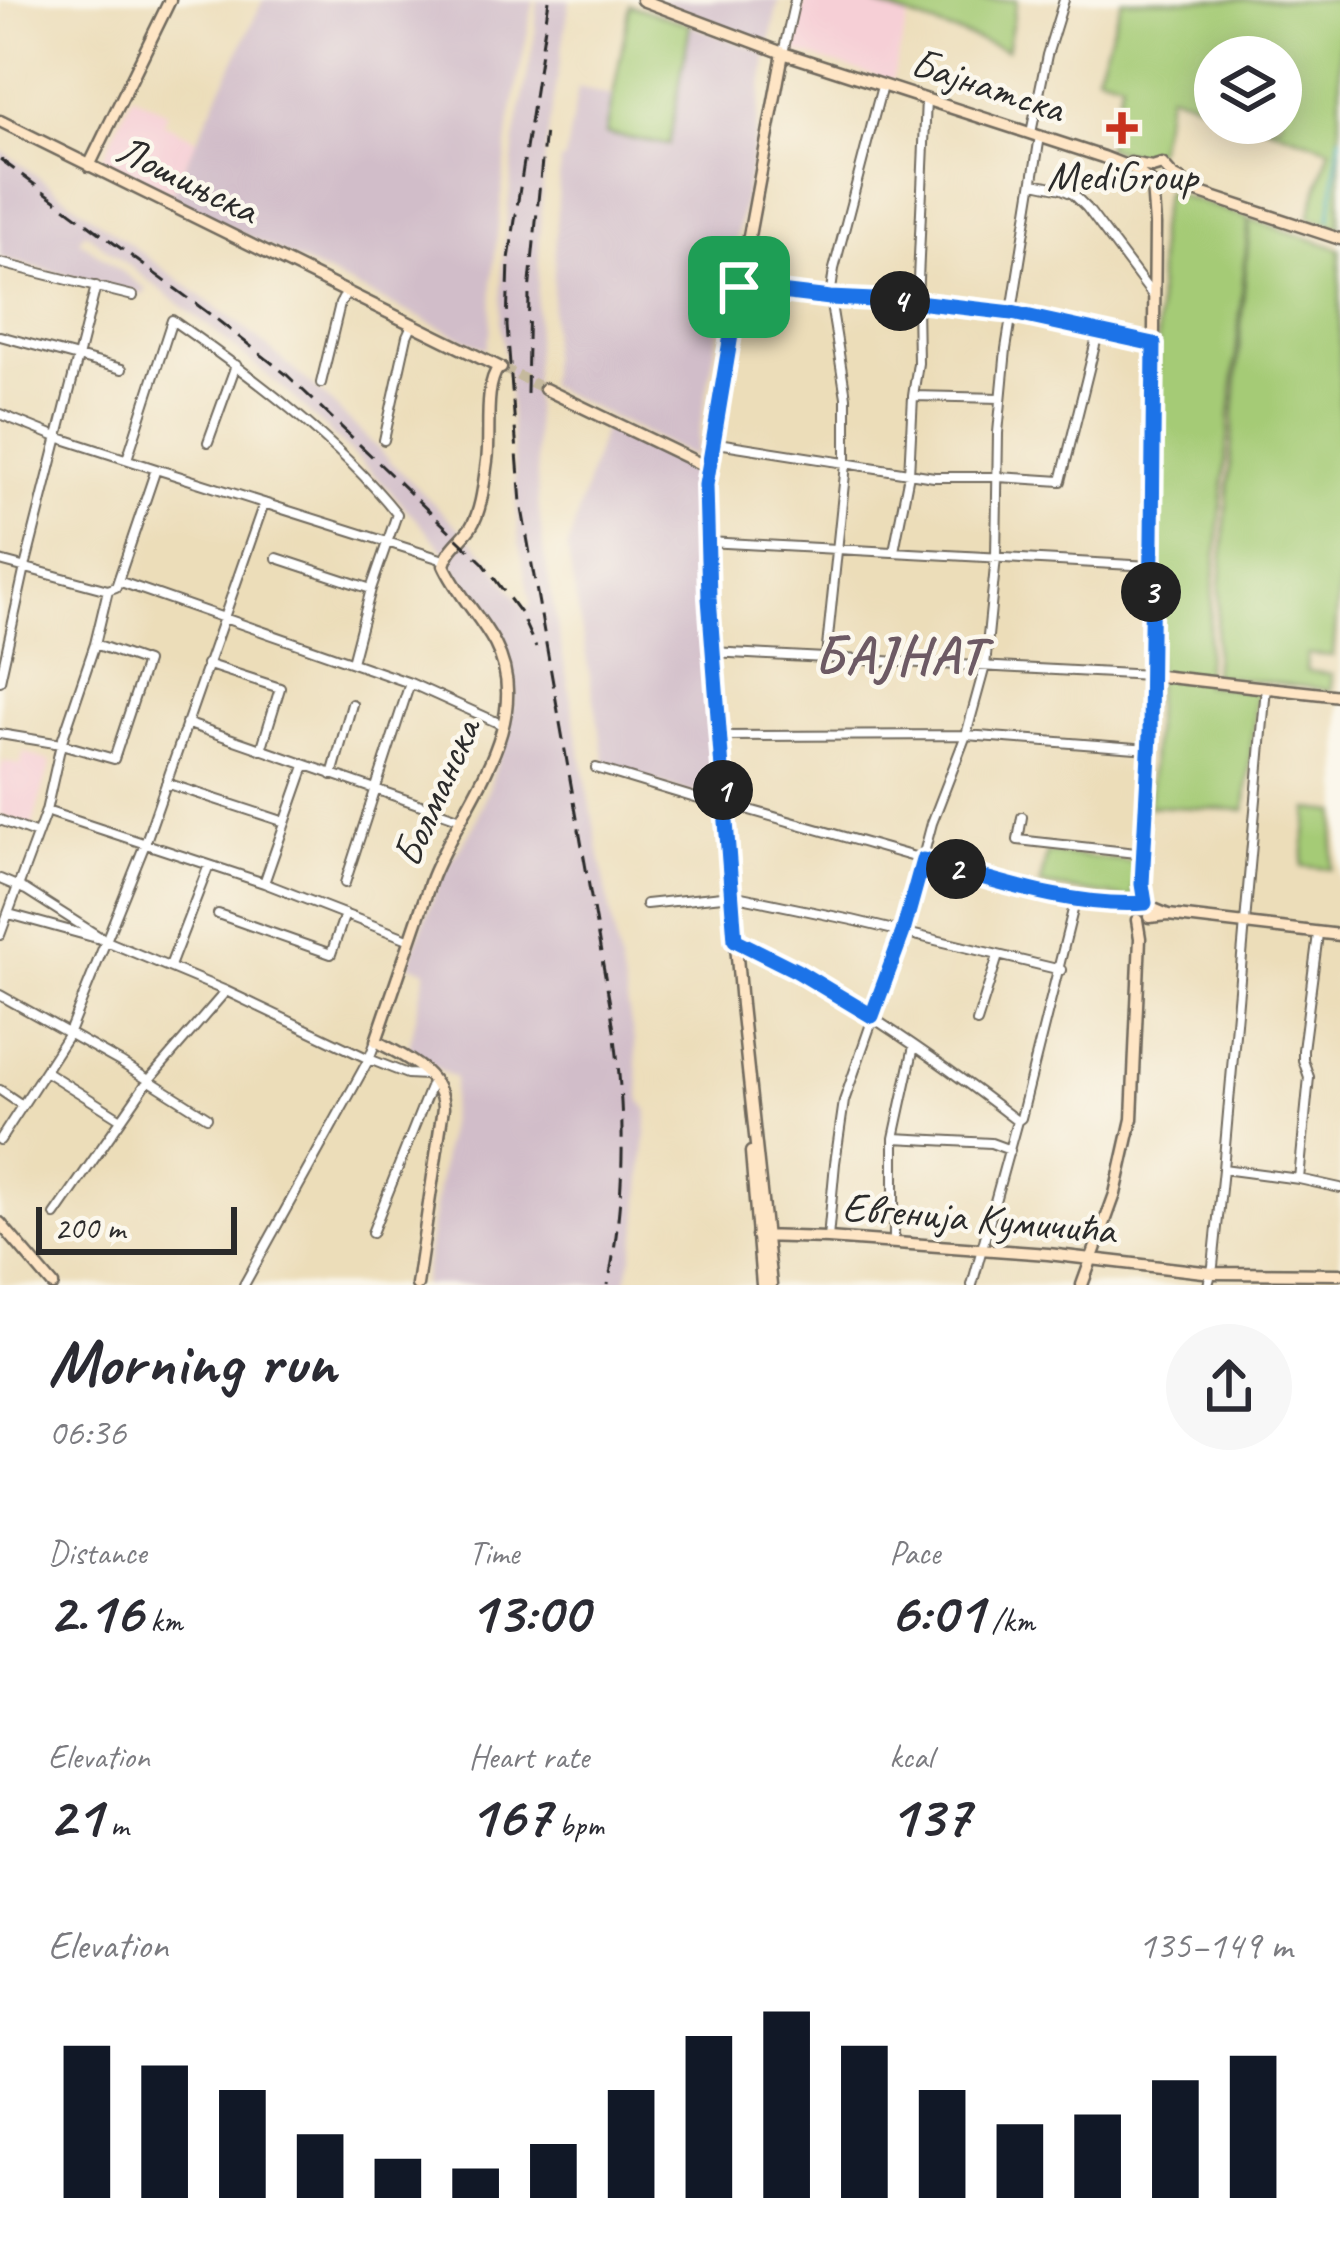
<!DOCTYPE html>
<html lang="en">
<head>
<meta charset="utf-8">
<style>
  body { margin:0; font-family:Caveat,sans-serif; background:#f7f7f7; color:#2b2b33; height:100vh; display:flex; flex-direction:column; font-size:45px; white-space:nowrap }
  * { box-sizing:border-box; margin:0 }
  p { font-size:39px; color:#7c7c81 }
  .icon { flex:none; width:66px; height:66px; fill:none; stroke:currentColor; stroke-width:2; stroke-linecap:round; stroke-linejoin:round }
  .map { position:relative; height:1285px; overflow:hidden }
  .sheet { display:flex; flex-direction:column; background:#fff; flex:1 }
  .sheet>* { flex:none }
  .tools { position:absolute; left:1194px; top:36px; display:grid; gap:24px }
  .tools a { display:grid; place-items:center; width:108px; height:108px; border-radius:50%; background:#fff; box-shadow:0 6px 30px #0003; font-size:60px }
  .scale { position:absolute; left:36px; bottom:30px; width:201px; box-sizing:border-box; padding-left:12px; border:6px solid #2b2b2b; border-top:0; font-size:33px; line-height:42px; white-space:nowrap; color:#2b2b2b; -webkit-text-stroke:9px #fbf7ec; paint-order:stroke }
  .pin { position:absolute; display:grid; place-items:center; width:102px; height:102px; color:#fff; margin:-51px; border-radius:24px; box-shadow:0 6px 18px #0006 }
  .km { position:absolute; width:60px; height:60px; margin:-30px; border-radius:50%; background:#222; color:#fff; font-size:33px; line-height:60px; text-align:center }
  .round { display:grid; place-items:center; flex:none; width:126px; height:126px; border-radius:63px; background:#f7f7f7 }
  .overview { display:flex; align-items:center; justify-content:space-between; height:204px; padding:0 48px }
  h1 { font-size:66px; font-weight:700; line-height:90px }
  .metrics { display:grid; grid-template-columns:repeat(3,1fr); gap:18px; height:204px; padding:12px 48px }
  .metrics div { display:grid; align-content:center }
  .metrics b { font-size:60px; font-weight:700 }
  .metrics small { font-size:33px; font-weight:400 }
  .metrics p { font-size:33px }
  .chart { height:336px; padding:24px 48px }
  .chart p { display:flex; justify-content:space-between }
  .chart svg { width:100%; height:216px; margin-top:12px; stroke:#111827; stroke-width:6 }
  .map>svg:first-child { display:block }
  .built { fill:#f6cfd6 }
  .industrial { fill:#d1bdc9 }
  .green { fill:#a5cb76; stroke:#687b50; stroke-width:3 }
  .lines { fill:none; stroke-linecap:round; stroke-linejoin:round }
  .stream { stroke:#3aa9b8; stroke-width:3 }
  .secondary-tunnel { stroke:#c5b99d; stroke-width:10; stroke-dasharray:10 5; stroke-linecap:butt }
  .street-casing { stroke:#6f695d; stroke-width:12 }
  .secondary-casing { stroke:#6f695d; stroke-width:15 }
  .street { stroke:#fff; stroke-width:8 }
  .secondary { stroke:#fee5c5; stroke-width:10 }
  .rail { stroke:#2b2b2b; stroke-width:3; stroke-dasharray:18 9; stroke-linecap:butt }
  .route-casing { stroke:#fff; stroke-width:24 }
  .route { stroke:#1a73e8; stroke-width:15 }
  .poi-dot { fill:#c8321e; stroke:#fbf7ec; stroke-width:4.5 }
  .labels { text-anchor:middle; stroke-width:9; stroke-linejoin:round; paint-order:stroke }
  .street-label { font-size:42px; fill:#2b2b2b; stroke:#fbf7ec }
  .poi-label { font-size:42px; fill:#2b2b2b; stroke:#fbf7ec }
  .district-label { font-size:54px; font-weight:bold; letter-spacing:3px; fill:#6d5a64; stroke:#fbf7ec }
</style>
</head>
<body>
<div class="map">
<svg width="1340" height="1285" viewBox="0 0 1340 1285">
  <rect width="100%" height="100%" fill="#fbf7ec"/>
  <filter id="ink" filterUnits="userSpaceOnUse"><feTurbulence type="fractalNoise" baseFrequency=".00833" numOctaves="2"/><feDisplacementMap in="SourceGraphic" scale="24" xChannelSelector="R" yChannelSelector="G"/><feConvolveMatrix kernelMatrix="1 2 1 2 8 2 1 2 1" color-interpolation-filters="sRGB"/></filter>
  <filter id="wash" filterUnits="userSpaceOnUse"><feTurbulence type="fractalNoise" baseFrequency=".004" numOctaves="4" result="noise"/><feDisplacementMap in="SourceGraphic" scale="48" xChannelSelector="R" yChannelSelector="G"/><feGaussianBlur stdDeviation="2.7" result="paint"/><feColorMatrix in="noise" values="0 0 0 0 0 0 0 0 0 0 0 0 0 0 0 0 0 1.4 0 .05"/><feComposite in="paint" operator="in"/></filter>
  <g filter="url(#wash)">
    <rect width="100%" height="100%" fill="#ecddb9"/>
    <path class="built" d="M805,0H875L876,5L909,16L892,81L789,50Z
      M132,95L167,112L163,123L197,139L171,194L102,159Z
      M24,752L51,762L32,827L0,815V772L3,761L20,765Z"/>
    <path class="industrial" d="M263,0H534L510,120L492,282L491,329L486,349L169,199Z
      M538,0H570L545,156L540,227L534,393L538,500L544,554L635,1045L641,1101L648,1111L637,1236L625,1285H423L455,1078L408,1052L426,970L408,964L441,877L475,824L490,785L510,721L514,697L511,676L494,632L456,572L451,558L384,484L285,390L212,329L85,232L79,240L147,290L142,295L0,258V149L247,330L319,391L487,556L525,609L531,606L519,543L508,378L500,324L502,265L515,141L535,34Z
      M656,0H779L769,44Z
      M690,25L767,53L749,175L694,457L548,386L560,161L565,159L578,88L613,96L606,134L668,145Z
      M605,423L693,466L695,471L691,486L715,766H707L696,795L606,766L567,550Z"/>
    <path class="green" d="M875,0H1017L1007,50L876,5Z
      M1122,0H1340V227L1309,217L1330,148L1258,123H1281V57H1215V108L1169,93L1157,148L1147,157L1106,148L1122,81L1097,74Z
      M630,5L690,25L669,145L606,134Z
      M1166,191L1249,218L1204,685L1257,692L1245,810L1149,806L1156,684L1158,229Z
      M1250,219L1340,249V575L1333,656L1307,654L1306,671L1332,674L1331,690L1213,675Z
      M1309,809L1337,812L1331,869L1302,866Z
      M1047,853L1138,862L1132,899L1040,885Z"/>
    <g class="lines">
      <path class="stream" d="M1330,218L1340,136"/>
    </g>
  </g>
  <g filter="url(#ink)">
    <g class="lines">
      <path class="secondary-tunnel" d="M504,369L545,389"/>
      <defs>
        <path id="street" d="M783,53L795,0
          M1031,133L1047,55L1064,0
          M1034,183L1062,189L1073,194L1087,208L1154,297
          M0,263L133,296
          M740,287L830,298L917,302L1013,313L1154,344
          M0,336L122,369
          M321,383L340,304L346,293
          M913,396L1001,398
          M0,414L57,437L156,469L444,560
          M384,440L407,336L412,325
          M208,442L236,365
          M711,442L934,477H998L1061,481L1098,333
          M127,459L172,320C249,374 338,440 397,514L371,589L352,662
          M707,542L1151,566
          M894,551L909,474L913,396L918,363L917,302L926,99
          M277,558L371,589
          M0,561L108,590
          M118,581L410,683L503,725
          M712,652L1150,675
          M826,657L846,464V397L830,298L834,269L882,86
          M206,664L280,688L261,750
          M0,681L25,567L96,286
          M186,723L461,819
          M0,734L61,744L114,759L146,662L95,644
          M719,736L966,735L1149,749
          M596,768L725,807
          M332,775L352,704
          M166,783L285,822
          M725,803L1027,889L1113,906L1135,905
          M46,811L264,883L408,939
          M1022,817L1018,840L1145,854
          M0,820L37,834
          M0,879L26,890L103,939
          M264,883L305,766
          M345,883L410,683
          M646,904L732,895L852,920L1061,970
          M9,914L104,940L226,991L369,1059L407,1074L426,1075
          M218,914L331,954L345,914
          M0,935L46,811L61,744L95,644L108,590L116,587L156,469
          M736,941C838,990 928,1052 1017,1121
          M170,966L209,865
          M0,995L120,1062L207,1117
          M977,1022L998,956
          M45,1071L121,1119
          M0,1090L22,1105
          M894,1138L991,1143L1010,1150
          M0,1140L68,1035L145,844L264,503
          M1223,1169L1299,1179L1340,1188
          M1299,1179L1309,1077L1303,1060V1050L1318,934
          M55,1215L148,1081L226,991
          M372,1233L433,1080
          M828,1238L835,1163L844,1101L903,932L932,823L966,735L985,666L996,557L998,433L1006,349L1040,136
          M894,1242V1138L914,1046
          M244,1285L369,1059L376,1041
          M972,1285L1017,1121L1021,1118L1076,898
          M1208,1285L1213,1266L1223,1169L1266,687"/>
        <path id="secondary" d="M642,0L783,53L1103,157L1134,169L1155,186L1167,184L1182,187L1340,239
          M0,121L501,368
          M1131,163L1152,167L1162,164L1173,176L1188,184
          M89,166L170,0
          M545,389L707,467
          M1150,675L1340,696
          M1137,903L1145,854L1150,735L1155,225L1152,185
          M1149,907L1168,915
          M1149,917L1168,915L1340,935
          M751,1152L762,1285
          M0,1223L53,1285
          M757,1236L828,1238L1048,1254L1212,1273L1340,1274
          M417,1285L443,1108C441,1071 404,1057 376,1041L432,877C460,806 537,723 495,644C480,616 457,594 444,565C448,549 461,541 471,527C482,510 484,481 487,461C491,435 483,386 499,367
          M771,1285L741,1005L711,640L706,485L712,435L783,53
          M1082,1285L1115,1194L1132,1119L1140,938L1137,920"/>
      </defs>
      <use href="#street" class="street-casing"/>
      <use href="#secondary" class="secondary-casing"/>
      <use href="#street" class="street"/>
      <use href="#secondary" class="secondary"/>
      <path class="rail" d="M549,0L509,259L507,326L521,503L610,1004C626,1103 627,1187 608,1285
        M0,159L215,318L287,375L483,563L520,613L536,648
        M527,394L529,293L545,130"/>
    </g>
  </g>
  <g class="lines" filter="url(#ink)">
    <defs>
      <path id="route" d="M739,287L830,298L917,302L1012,313L1154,344L1150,735L1142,884L1145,903C1071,908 995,880 923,860L903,932L872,1016L797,971L735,940L709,598L706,485Z"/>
    </defs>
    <use href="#route" class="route-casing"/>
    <use href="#route" class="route"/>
  </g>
  <path class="poi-dot" d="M1116 110h12v12h12v12h-12v12h-12v-12h-12v-12h12z"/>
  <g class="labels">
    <g class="street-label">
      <text transform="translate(988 84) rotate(18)" y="15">Бајнатска</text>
      <text transform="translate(188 178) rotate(26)" y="15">Лошињска</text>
      <text transform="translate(435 792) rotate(-66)" y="15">Болманска</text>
      <text transform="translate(979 1217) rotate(5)" y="15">Евгенија Кумичића</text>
    </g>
    <g class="poi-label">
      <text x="1122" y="190">MediGroup</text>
    </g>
    <g class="district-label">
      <text x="900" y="673">БАЈНАТ</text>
    </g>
  </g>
</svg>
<div class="tools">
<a><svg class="icon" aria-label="layers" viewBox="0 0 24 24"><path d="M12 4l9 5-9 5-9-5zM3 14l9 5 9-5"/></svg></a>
</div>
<div class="scale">200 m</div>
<div class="pin" style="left:739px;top:287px;background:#1e9e55"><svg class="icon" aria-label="arrive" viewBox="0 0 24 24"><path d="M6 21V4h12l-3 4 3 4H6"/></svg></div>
<b class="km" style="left:723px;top:790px">1</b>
<b class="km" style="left:956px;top:869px">2</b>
<b class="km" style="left:1151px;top:592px">3</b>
<b class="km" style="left:900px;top:301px">4</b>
</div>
<section class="sheet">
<div class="overview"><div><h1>Morning run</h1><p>06:36</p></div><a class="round"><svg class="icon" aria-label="share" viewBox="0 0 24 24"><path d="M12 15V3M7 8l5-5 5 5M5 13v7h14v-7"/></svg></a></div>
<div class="metrics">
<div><p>Distance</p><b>2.16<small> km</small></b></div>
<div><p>Time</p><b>13:00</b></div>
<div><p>Pace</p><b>6:01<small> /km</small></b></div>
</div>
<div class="metrics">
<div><p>Elevation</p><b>21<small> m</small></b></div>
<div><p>Heart rate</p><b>167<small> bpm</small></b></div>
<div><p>kcal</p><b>137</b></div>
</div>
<div class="chart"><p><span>Elevation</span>135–149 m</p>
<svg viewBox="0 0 160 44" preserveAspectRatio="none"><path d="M5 44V13M15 44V17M25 44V22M35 44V31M45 44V36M55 44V38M65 44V33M75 44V22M85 44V11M95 44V6M105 44V13M115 44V22M125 44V29M135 44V27M145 44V20M155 44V15"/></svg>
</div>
</section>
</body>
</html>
